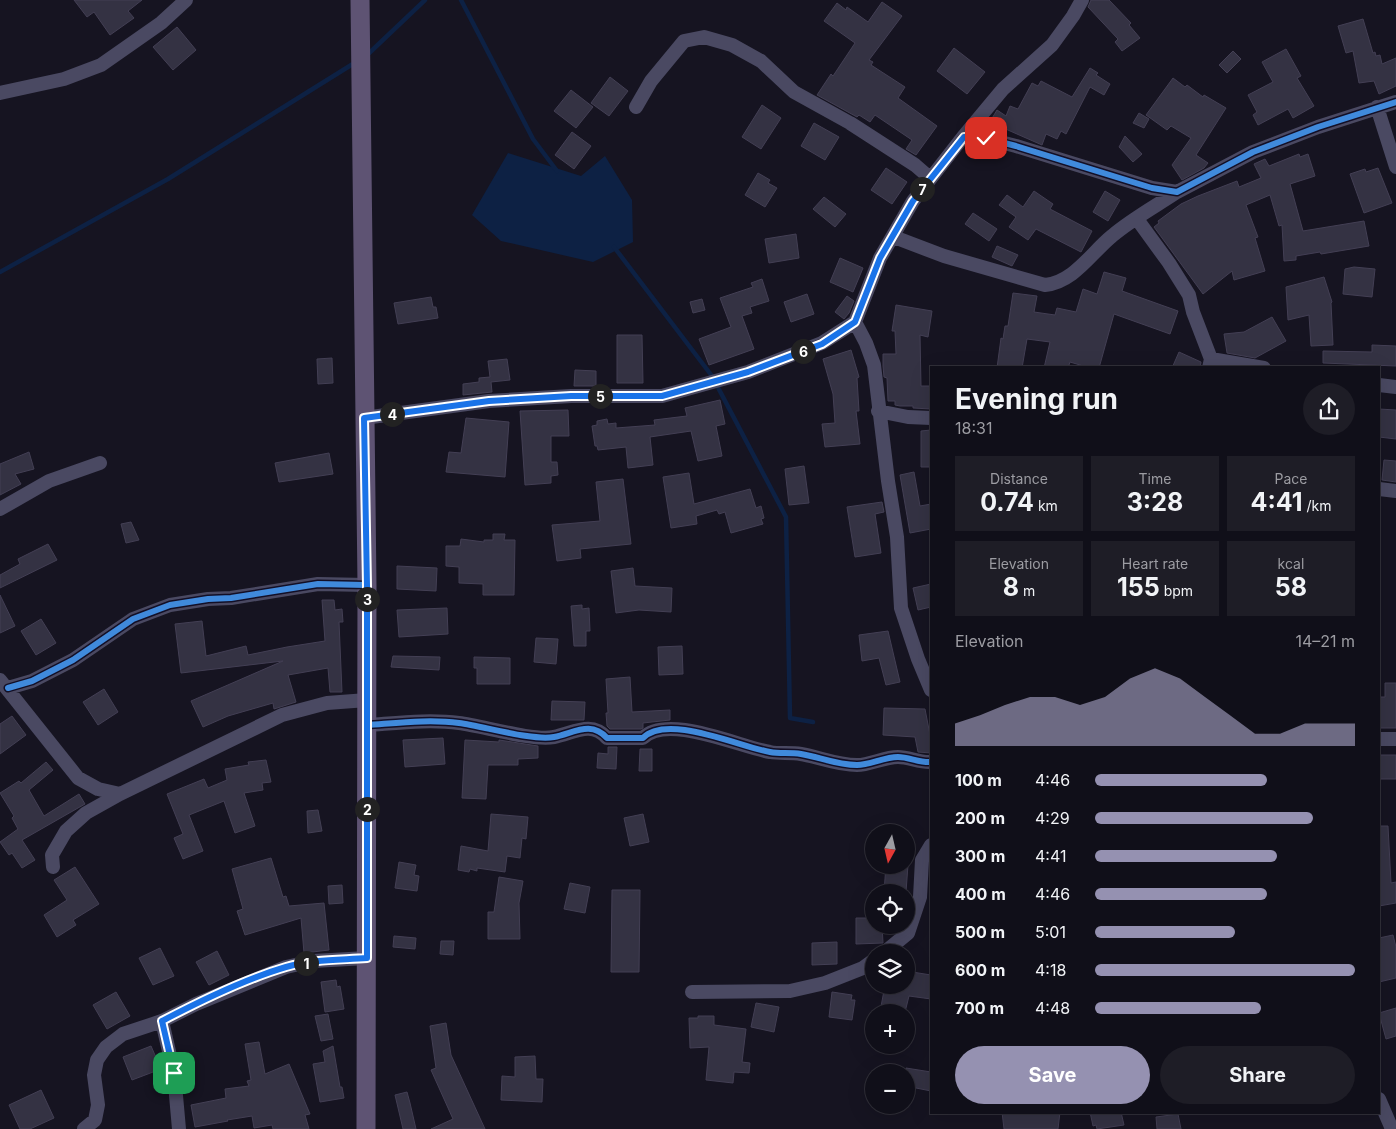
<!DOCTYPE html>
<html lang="en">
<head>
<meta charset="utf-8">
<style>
  body { margin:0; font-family:Inter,sans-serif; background:#1e1d26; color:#f1f3f6; height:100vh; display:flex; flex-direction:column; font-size:19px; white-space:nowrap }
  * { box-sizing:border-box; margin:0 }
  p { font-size:16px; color:#9c9ca2 }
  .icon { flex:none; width:28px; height:28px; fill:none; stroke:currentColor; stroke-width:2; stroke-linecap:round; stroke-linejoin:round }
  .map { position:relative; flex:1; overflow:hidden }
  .sheet { position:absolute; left:930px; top:366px; width:450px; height:748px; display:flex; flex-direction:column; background:#100f19; border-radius:0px; box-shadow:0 5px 20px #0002,0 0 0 1px #302f38 }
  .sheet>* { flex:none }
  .needle { width:32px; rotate:188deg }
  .fabs { position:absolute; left:865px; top:824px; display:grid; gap:10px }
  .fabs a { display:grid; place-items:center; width:50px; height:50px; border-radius:50%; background:#100f19; box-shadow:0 5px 20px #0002,0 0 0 1px #302f38; font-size:25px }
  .pin { position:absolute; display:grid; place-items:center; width:42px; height:42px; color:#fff; margin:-21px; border-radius:10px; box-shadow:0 2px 8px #0006 }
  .km { position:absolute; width:25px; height:25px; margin:-12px; border-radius:50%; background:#222; color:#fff; font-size:14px; line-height:25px; text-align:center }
  .round { display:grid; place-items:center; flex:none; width:52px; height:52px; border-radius:26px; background:#1e1d26 }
  .head { display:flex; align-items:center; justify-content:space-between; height:85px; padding:0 25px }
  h1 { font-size:28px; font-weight:700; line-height:38px }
  .metrics { display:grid; grid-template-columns:repeat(3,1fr); gap:8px; height:85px; padding:5px 25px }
  .metrics div { display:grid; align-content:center; border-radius:0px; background:#1e1d26; text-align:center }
  .metrics b { font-size:25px; font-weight:700 }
  .metrics small { font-size:14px; font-weight:400 }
  .metrics p { font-size:14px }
  .chart { height:140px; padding:10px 25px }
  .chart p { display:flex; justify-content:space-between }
  .chart svg { width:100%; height:90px; margin-top:5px; fill:#9591b1; opacity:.7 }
  .cta { display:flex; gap:10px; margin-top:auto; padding:10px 25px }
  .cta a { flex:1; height:58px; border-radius:30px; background:#9591b1; color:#fff; font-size:20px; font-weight:700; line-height:58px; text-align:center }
  .cta a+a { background:#1e1d26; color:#f1f3f6 }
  ul { padding:0 25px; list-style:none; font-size:16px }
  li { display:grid; grid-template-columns:80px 60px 1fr; align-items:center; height:38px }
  li i { height:12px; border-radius:6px; background:#9591b1 }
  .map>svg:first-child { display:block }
  .water { fill:#0d2144 }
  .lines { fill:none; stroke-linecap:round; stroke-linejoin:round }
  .stream { stroke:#0d2144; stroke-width:4.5 }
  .building { fill:#343243; stroke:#433f54 }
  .minor { stroke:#4a4962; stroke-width:14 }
  .major { stroke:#5e5373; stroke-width:19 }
  .cycleway-casing { stroke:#130f26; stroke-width:9 }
  .cycleway { stroke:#408adc; stroke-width:6 }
  .route-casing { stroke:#fff; stroke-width:10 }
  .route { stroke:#1a73e8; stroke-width:6 }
</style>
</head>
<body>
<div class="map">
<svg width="1396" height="1129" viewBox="0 0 1396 1129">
  <rect width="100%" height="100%" fill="#161421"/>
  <path class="water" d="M508,153L581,176L605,156L632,200L633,242L593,262L501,241L472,215Z"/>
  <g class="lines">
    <path class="stream" d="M461,0L533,139L557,171
      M365,57L425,0
      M614,247L712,376L786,517L790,718L813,722
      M0,272L168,179L356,62"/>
  </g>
  <path class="building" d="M74,0H142L128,11L134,18L110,35L94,12L87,17Z
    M1091,0H1109L1131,23L1129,25L1140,38L1122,51L1115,42L1118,39L1088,7Z
    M882,2L902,16L869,60L873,62L871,65L905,87L898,98L937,126L916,155L906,149L912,140L875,115L870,122L859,115L857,117L817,95L831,74L833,76L855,43L824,21L837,3L846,10L847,7L868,22Z
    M1363,19L1373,53L1375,52L1376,56L1380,55L1382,64L1396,58V86L1379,94L1374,81L1359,83L1353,51L1346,53L1338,26Z
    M177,27L196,50L173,70L153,47Z
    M954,48L985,72L967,94L937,71Z
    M1286,49L1301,76L1297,78L1314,106L1293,118L1288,109L1258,125L1253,115L1257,112L1248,95L1273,82L1262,62Z
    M1233,51L1241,59L1227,73L1219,65Z
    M1090,68L1098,73L1096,75L1110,84L1104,95L1090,87L1066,134L1061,131L1057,139L1046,134L1042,145L1001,127L991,120L997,110L1006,116L1010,106L1018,109L1032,83L1038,86L1041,81L1072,97Z
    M610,77L628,91L609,116L591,103Z
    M1173,78L1185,87L1187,85L1203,97L1204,95L1226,108L1196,155L1208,163L1204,168L1182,180L1172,165L1191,138L1171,126L1167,130L1146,115Z
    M571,90L593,107L576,128L554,111Z
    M762,105L781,118L761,149L742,137Z
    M1139,113L1149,119L1144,128L1133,123Z
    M814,123L839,137L825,160L801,146Z
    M572,132L591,146L574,169L555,155Z
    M1125,136L1142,154L1133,162L1119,147Z
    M1299,154L1300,157L1308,154L1315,176L1290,184L1303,231L1364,221L1369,246L1321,254L1320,252L1296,256V260L1284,261L1282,225L1279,226L1270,195L1246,205L1258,237L1255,238L1265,271L1234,280L1232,271L1203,294L1154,227L1159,223L1158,221L1181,204L1198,196L1237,181L1239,187L1261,178L1254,164L1265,159L1269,166Z
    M886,168L907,182L892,204L871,190Z
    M1378,168L1392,203L1364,213L1350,174L1365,169L1366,172Z
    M758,173L770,180L768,183L777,188L765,207L745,195Z
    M1034,191L1053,204L1050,209L1092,231L1081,252L1036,229L1028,240L1009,227L1016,217L999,205L1007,195L1023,207Z
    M1105,191L1120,200L1108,221L1093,212Z
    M824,197L846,214L835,227L813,209Z
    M973,213L997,229L989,241L965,224Z
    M796,234L799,258L769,263L765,239Z
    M997,246L1018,255L1012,266L992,257Z
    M840,258L863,268L853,292L830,282Z
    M1354,267L1375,269L1372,297L1343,294L1345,269Z
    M1104,272L1126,278L1122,291L1178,311L1170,334L1114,314L1099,368H1090L1070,362L1068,368H1044L1050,342L1027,339L1022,368H997L1001,338L1003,339L1005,326H1008L1013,293L1037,296L1034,312L1055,315L1057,308L1076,312L1083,289L1097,294Z
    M1324,277L1332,302L1331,303L1333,345L1311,346L1309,315L1288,320L1286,287Z
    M762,279L769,301L750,307L752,313L742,316L754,349L709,365L699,339L731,327L720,298L753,287L751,283Z
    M807,294L814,314L791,322L784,302Z
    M847,296L854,301L849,313L844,319L835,312Z
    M431,297L433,307H436L438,318L398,324L394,303Z
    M702,299L705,310L693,313L690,302Z
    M896,305L932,311L928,337L920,335L921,386H931V409L913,408V406H900L895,405V401H888L887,378L884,377L883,366V354H896L895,331H892Z
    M1272,317L1286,341L1255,358L1227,353L1224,334L1244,332Z
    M617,335H642L643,383H617Z
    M1372,345L1396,346V366L1323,363V351L1372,352Z
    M851,350L859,377L857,378L859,411H856L860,444L825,447L822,424L835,423L833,394L823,359Z
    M1179,352L1201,362L1200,368H1172Z
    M332,358L333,383L318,384L317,359Z
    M507,359L510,380L491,382L492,392L463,395V384L479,382V378L490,377L488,361Z
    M575,370L596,371V386H574Z
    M720,400L725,424L716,426L722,456L698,461L691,431L650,437L653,465L628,468L626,447L598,450L597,446H595L592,426L597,425V421L607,419L608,424L616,423V428L655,425L654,420L687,416L685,408Z
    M1379,409L1396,410V439L1379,437Z
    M568,410L569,436H551V462H557L558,475L551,476V483L525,485L520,411Z
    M466,418L509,422L505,477L446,472L449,452L461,453Z
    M931,430V467H921V431Z
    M29,452L34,469L15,474L21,484L0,495V464Z
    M329,453L333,474L279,482L275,463Z
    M1384,460L1396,461V482L1382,480Z
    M804,466L809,503L789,505L785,469Z
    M914,472L920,506L931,504V529L910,533L900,475Z
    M689,473L694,504L750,489L756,508L761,506L764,518L761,519L763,524L731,533L725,512L719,514L717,510L696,516L697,524L671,528L663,477Z
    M623,479L631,544L580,549L581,558L557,561L552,525L600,521L596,482Z
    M882,502L884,512L875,514L881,553L855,557L847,507Z
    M131,522L139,540L126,543L121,524Z
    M493,534H505L504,540H515L514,595H483V584L459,583V567L446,566V546H460L461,539L484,542V540H493Z
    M48,544L57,560L0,588V575L20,564L18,559Z
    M397,566L437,568L436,591L397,589Z
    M633,568L635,586L672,588L671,612L639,610L616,613L611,571Z
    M931,584V607L918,610L913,588Z
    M0,595L15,626L0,633Z
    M322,600H334L335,610L342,609L343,622H339L342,692H330L328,668L288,675L296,702L274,709L273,703L228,716L203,727L191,701L283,661L181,673L175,624L202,621L206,656L246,646L248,655L287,647L325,641Z
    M582,605V609L589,608L590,631H586V646H574L571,606Z
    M447,608L448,634L399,637L397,610Z
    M41,619L56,643L36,655L21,631Z
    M888,631L900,682L886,685L879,658L862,661L859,635Z
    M536,638L558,639L556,664L534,662Z
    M682,646L683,674L659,675L658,647Z
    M393,656L440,657L439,670L391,667Z
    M474,657L510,658V684H477V668H474Z
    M630,677L632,712L670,710V720L643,723V728L641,729H610L607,726L606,713H608L606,679Z
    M1385,683H1396V728H1379V697H1385Z
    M104,689L118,712L98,725L83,702Z
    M552,701L585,702L584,720H551Z
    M884,708L925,709L931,740V753L918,752L915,737L883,735Z
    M12,716L26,735L0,754V724Z
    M443,738L445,764L405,767L403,740Z
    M465,740L499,742V740L538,746V758L518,759V765H488L486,799L462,798Z
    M608,747H617L616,769L597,768L598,753L608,754Z
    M640,749H652V771H639Z
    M1379,755H1396V779H1379Z
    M266,760L271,782L262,783L263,790L244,793L255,826L235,833L224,801L189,815L203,851L183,859L174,838L183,834L167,794L204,779L208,788L227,780L225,769L249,765L248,762Z
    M46,762L53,770L29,790L44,816L79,794L85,804L22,840L35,860L22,868L12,853L9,855L0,842L18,829L12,818L14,816L0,793L19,781L21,783Z
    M318,810L322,831L308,833L307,811Z
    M491,814L528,817L526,839L522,838L520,858L507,856L505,872L477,868V871L470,869L469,872L458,870L461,846L488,851Z
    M643,814L649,842L630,846L624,818Z
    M1379,826H1388L1391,883L1396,882V903L1379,906Z
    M271,858L283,897L286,896L289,906L324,903L329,950L304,953L301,918L245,935L237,911L243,909L232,869Z
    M399,862L416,865L414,875L419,876L417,891L395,888Z
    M886,865H908L906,892H884Z
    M75,867L99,904L73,920L76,925L57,937L44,915L67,900L54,880Z
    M499,877L523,881L519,903L520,939H488V912H494Z
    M570,883L590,887L585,913L564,909Z
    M342,885L343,903L329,904L328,886Z
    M612,890H640L639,972H611Z
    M856,918H874V925H882L883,943L856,944Z
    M1393,935L1396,947V978L1379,982V938Z
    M394,936L416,938L415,949L393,947Z
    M441,941H454L453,955L440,954Z
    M837,942V964L812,965V943Z
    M160,948L174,976L153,985L139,958Z
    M217,951L229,975L209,985L196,962Z
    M906,971L931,975V999L909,996L905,1012H880L885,985H906Z
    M336,980L337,987L340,986L344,1009L325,1012L321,982Z
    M116,992L130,1016L107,1029L93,1005Z
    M832,992L852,995L851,1000H855L852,1020L829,1017Z
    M756,1003L779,1007L774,1032L751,1027Z
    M1396,1008V1036L1386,1039L1379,1013Z
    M328,1014L333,1039L321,1041L315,1016Z
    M698,1016H714V1025L746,1029L742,1062L750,1063L749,1073L734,1072L733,1083L706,1080L709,1047L690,1048L689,1018H698Z
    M446,1023L451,1055L485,1129H431L453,1119L431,1070L436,1068L430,1026Z
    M259,1042L265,1074L289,1064L310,1114L305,1115L309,1129H273L272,1125L254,1128L252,1116L227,1120L228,1121L195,1127L191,1105L226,1098L225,1089L249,1086L247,1081L251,1080L245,1044Z
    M151,1046L161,1069L132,1080L123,1057Z
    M333,1046L340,1087H342L344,1098L320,1102L313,1064L325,1062L323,1051Z
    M535,1056L536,1079H543L542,1102L501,1100L502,1076L515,1077V1057Z
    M906,1068L931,1072V1091L906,1086Z
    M41,1090L54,1118L30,1129H20L9,1105Z
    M407,1092L410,1103L416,1129H403L395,1095Z
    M1002,1112H1060L1058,1129H1004Z
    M1090,1112H1121L1124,1125L1097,1129L1096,1125L1093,1126Z
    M1178,1114L1181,1129H1157L1156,1117Z"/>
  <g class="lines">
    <path class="minor" d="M0,93L64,79L101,65L161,23L186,0
      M636,107L651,81L684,41L704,37L732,45L761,61L794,92L850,123L915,165L930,178
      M1377,107L1396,167
      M963,137L1003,89L1052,45L1073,16L1082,0
      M1137,219L1169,263L1189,295L1193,312L1211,359L1209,368
      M894,237L944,256L1045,285C1074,282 1091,253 1112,236C1132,219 1156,206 1177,192
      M855,322L866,343L874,365L888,481L897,537L901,608L918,659L931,690
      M1211,359L1264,368
      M1379,385L1396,387
      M878,411L908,417L931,418
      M364,418L489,401L571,396H662L748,372L822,343L855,322L880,258L913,201L963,137L985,138L1016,146L1152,188L1177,192L1253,152L1318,127L1396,102
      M1379,489L1396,491
      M0,509L49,481L100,463
      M0,680L78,778L98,789L120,794
      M8,688L32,681L73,660L133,619L170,605L208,599L231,598L318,584L367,585
      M367,725C397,723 429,719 459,723C483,726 532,741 554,737C574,733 591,720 607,738H643C667,713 740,747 770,752C780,754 790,752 801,754C819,757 837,765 857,765C870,765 884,757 898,757C909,757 920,763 931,762
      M1379,739H1396
      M53,867L52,855L66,831L86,813L120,794L282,715L327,703L367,700
      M885,952L908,933L920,897L922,860L931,845
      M692,992L790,991L825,983L863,968L874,960
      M162,1021L174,1073L179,1129
      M1379,1099L1392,1129
      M84,1129L95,1120L98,1105L94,1075L97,1060L106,1047L123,1034L162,1021L196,1004L286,967L313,961L367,958"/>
    <path class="major" d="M360,0L367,585L366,1129"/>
    <defs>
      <path id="cycleway" d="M364,418L489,401L571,396H662L748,372L822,343L855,322L880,258L913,201L963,137L985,138L1016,146L1152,188L1177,192L1253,152L1318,127L1396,102
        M8,688L32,681L73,660L133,619L170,605L208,599L231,598L318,584L367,585
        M367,725C397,723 429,719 459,723C483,726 532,741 554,737C574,733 591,720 607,738H643C667,713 740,747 770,752C780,754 790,752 801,754C819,757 837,765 857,765C870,765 884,757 898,757C909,757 920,763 931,762"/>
    </defs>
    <use href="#cycleway" class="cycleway-casing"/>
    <use href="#cycleway" class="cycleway"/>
  </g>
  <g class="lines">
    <defs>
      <path id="route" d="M174,1073L162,1021C200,1001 245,979 286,967C312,959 340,960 367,958V586L364,418L489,401L571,396H662L748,372L822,344L855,322L880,258L913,201L964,137L986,138"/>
    </defs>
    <use href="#route" class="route-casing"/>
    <use href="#route" class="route"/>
  </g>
</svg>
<div class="fabs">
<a><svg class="needle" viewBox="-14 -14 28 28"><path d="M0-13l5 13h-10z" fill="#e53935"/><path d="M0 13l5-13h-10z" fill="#9c9ca2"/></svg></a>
<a><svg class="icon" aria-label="locate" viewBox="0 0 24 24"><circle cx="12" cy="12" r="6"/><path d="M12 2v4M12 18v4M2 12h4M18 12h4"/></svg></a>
<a><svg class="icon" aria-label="layers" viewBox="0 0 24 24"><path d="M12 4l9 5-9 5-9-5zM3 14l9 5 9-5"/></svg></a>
<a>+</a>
<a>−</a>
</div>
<div class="pin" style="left:174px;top:1073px;background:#1e9e55"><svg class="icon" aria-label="arrive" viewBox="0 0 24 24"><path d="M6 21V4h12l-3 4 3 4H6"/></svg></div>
<div class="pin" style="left:986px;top:138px;background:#d93025"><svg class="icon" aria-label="check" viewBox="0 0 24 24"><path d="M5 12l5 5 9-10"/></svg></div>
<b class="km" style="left:306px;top:963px">1</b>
<b class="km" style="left:367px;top:809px">2</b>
<b class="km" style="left:367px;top:599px">3</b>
<b class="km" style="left:392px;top:414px">4</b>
<b class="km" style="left:600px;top:396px">5</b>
<b class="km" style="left:803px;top:351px">6</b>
<b class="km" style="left:922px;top:189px">7</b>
<section class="sheet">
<div class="head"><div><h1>Evening run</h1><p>18:31</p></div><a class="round"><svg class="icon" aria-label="share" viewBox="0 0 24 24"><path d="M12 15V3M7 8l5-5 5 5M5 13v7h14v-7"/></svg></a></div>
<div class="metrics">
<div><p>Distance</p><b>0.74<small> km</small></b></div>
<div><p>Time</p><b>3:28</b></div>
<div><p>Pace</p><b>4:41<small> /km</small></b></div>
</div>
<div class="metrics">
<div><p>Elevation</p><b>8<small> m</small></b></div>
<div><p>Heart rate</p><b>155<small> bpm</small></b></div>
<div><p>kcal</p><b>58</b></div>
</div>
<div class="chart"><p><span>Elevation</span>14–21 m</p>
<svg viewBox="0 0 160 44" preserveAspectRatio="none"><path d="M0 44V33L10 29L20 24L30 20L40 20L50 24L60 20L70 11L80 6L90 11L100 20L110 29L120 38L130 38L140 33L150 33L160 33V44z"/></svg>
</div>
<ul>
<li><b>100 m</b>4:46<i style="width:66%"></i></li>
<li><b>200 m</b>4:29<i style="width:84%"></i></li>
<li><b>300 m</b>4:41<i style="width:70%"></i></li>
<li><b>400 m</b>4:46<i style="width:66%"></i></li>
<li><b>500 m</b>5:01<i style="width:54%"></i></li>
<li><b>600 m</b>4:18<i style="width:100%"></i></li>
<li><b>700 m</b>4:48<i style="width:64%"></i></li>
</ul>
<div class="cta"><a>Save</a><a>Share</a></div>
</section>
</div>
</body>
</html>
